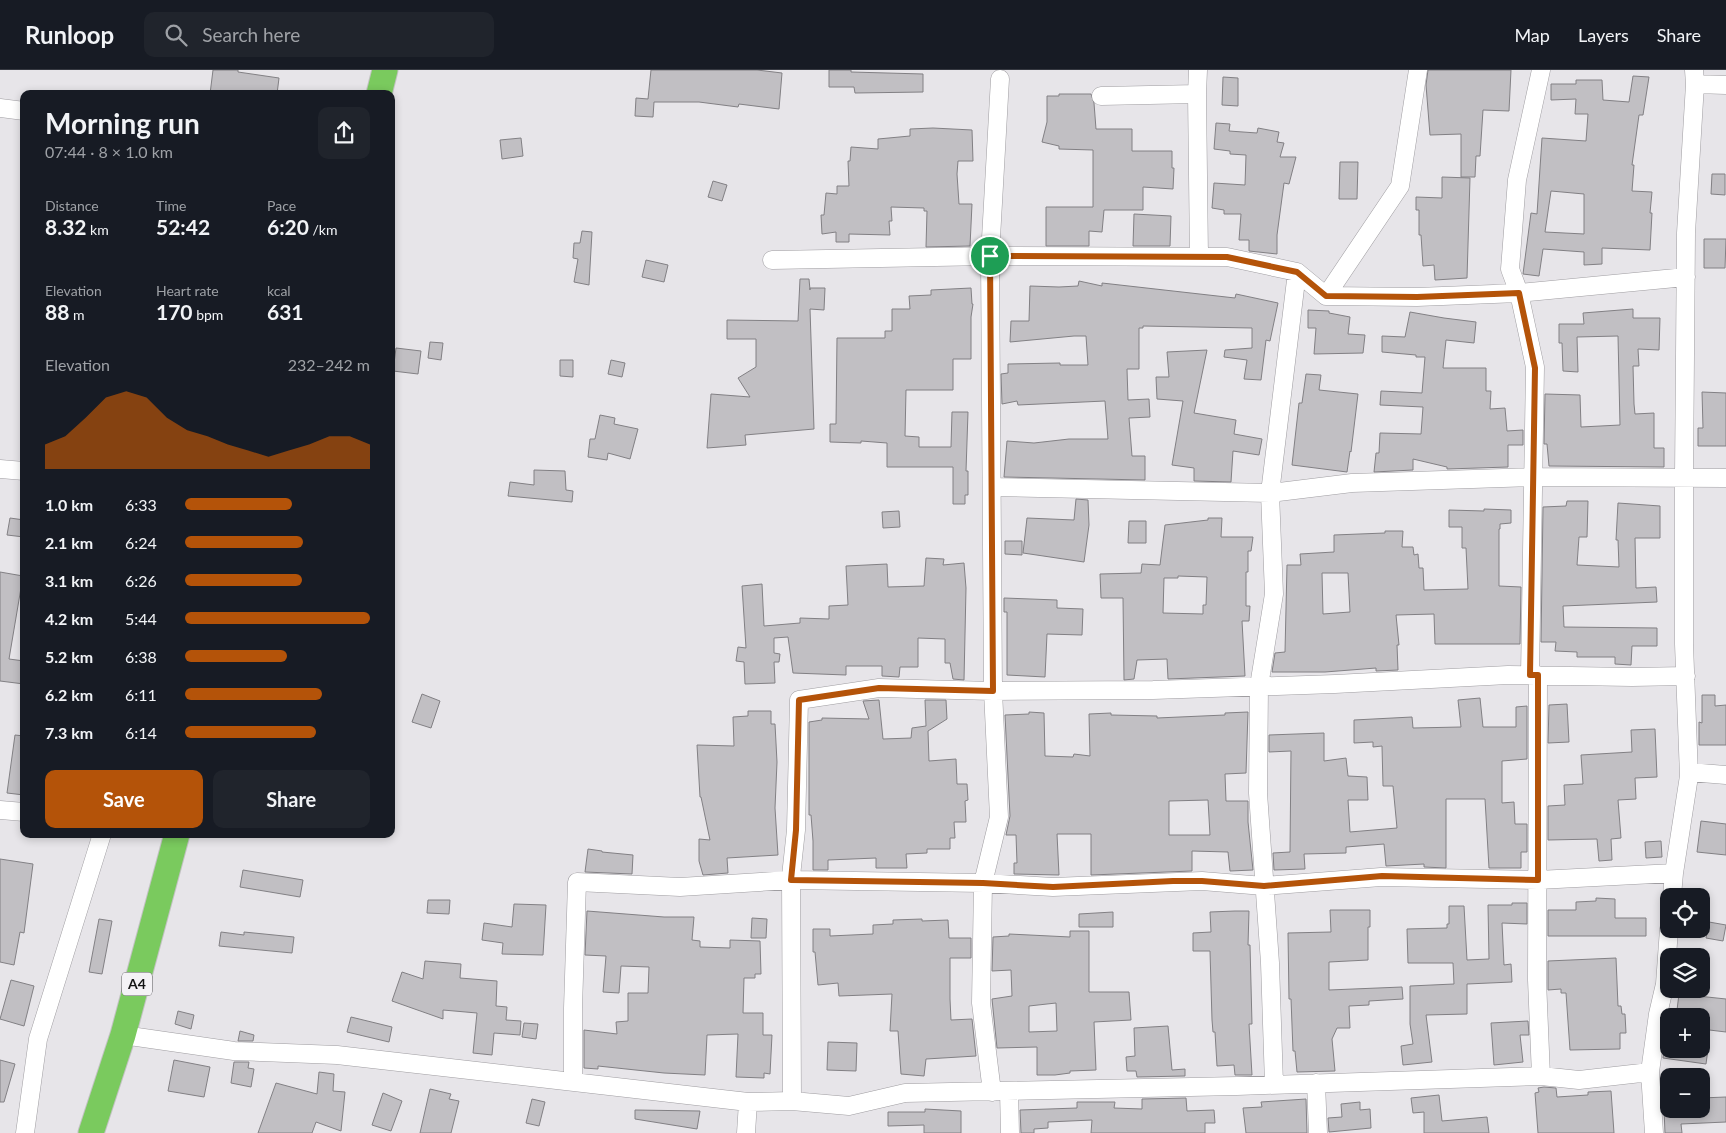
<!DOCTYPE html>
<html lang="en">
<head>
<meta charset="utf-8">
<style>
  body { margin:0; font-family:Lato,sans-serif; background:#20242c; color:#f1f3f6; height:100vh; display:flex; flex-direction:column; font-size:19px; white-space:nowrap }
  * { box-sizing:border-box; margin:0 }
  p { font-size:16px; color:#9ea1a6 }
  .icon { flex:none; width:28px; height:28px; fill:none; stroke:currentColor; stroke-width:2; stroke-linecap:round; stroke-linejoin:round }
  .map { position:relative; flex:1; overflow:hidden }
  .side { position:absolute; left:20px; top:20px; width:375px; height:748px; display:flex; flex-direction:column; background:#171b24; border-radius:10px; box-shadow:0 2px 8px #0003 }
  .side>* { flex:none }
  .buttons { position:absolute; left:1660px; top:818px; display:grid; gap:10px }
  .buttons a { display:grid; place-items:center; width:50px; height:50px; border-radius:10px; background:#171b24; box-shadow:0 2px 8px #0003; font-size:25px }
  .pin { position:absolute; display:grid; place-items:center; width:42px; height:42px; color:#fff; margin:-21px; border:2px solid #fff; border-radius:50%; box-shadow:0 1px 5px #0007 }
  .round { display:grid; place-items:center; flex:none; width:52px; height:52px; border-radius:10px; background:#20242c }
  .headline { display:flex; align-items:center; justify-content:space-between; height:85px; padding:0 25px }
  h1 { font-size:28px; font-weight:700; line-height:38px }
  .stats { display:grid; grid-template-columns:repeat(3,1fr); gap:8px; height:85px; padding:5px 25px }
  .stats div { display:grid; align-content:center }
  .stats b { font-size:21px; font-weight:700 }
  .stats small { font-size:14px; font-weight:400 }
  .stats p { font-size:14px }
  .chart { height:140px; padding:10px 25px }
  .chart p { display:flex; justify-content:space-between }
  .chart svg { width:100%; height:90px; margin-top:5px; fill:#b45309; opacity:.7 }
  .action { display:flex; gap:10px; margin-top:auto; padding:10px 25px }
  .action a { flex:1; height:58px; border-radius:10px; background:#b45309; color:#fff; font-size:20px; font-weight:700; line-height:58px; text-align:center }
  .action a+a { background:#20242c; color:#f1f3f6 }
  ul { padding:0 25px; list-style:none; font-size:16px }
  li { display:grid; grid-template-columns:80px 60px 1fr; align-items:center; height:38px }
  li i { height:12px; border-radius:6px; background:#b45309 }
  header { display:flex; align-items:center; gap:30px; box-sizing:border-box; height:70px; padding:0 25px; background:#171b24; border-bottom:1px solid #363941 }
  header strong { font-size:24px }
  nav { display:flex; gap:28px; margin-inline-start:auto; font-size:18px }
  .search { width:350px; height:45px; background:#20242c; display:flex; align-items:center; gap:12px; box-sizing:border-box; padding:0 18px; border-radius:10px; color:#9ea1a6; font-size:19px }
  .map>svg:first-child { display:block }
  .building { fill:#c1bfc3; stroke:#828084; fill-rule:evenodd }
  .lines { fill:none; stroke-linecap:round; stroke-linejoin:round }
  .minor-casing { stroke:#9f9da1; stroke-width:19 }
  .highway-casing { stroke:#c2c2c2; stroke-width:27 }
  .minor { stroke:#fff; stroke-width:18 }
  .highway { stroke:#7aca5e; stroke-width:25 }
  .route-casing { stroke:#fff; stroke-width:10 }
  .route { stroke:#b45309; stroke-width:6 }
  .labels { text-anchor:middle; stroke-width:4.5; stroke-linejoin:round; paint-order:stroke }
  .shield { fill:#f4f2f6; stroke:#565658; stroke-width:1 }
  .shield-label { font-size:14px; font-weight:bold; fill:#131314 }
</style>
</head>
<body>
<header>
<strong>Runloop</strong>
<div class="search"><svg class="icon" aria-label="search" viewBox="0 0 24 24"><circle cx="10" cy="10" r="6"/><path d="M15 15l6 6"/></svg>Search here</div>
<nav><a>Map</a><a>Layers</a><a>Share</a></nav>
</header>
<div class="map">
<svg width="1726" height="1063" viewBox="0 0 1726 1063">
  <rect width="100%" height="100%" fill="#e7e5e9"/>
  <path class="building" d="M213,0H238V2L279,8L277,24H210Z
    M651,0H757L782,3L779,39L739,34L738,37L699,32H654L653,47L635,46L636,28L648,29Z
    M829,0H851V2L923,4V22L855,23L854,17H829Z
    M1428,0H1511L1509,41L1483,40L1480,86H1476L1475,107H1461V64L1430,65L1426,15Z
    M1633,6L1649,7L1643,45H1639L1632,95H1634L1632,121L1652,122L1650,143H1652L1650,180L1602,178V194L1584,195V182L1543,179L1539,206L1523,204L1531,143L1537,144L1542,68L1586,71L1588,44H1575L1576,29L1551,30V14H1576V10H1602L1603,30L1629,32ZM1551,121L1584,124V164L1545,162Z
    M1223,7L1238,8V36L1222,35Z
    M1059,24H1091L1094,33L1096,59H1132V81H1172V98H1174L1173,119L1143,117V140H1104L1102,162L1089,161V176H1046V137H1093V80L1059,79V76L1042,72L1047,52V26H1059Z
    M1216,53L1230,54L1229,61L1257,63L1258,58L1279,62L1277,72L1284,73L1280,87H1296L1289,114L1284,113L1277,165V184L1249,181V170H1239L1241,144H1224V140L1212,138L1214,113L1245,115L1246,85L1230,84V81L1214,79Z
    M933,58L972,60L973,91H958L957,104L959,134H972L970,176L926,177L927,141H924V138L891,137L892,151H889L890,165L849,164V172H836V162L822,164L821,145H824L826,123L837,124V116H849L848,91H850L851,77L878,79V69L910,66V59Z
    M521,68L523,86L502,89L500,70Z
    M1340,92H1358L1357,129H1339Z
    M1712,104H1725V125L1711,124Z
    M1442,107L1470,108L1467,208L1435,210L1434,195L1423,196L1421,165H1419V140H1416V127L1442,128Z
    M713,111L727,115L722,131L708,127Z
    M1134,144L1171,146L1170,176H1133Z
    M582,161L592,162L589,215L574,212L578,189L573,188L574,173H580Z
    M1704,169H1726L1725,198H1704Z
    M646,190L668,195L664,212L642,207Z
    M800,209H809L810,220V218H825L824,240L810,239L814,359L745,365L746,375L707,378L711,324L750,327L738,308L756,297V269H727V250L798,251Z
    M1079,211L1102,216V213L1235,228L1236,224L1278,233L1270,271L1266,270L1261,310L1244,309L1247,290L1224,287L1225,280L1252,278V258L1143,256V258H1139V299H1127L1128,330L1149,329L1150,347L1129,348L1132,386H1145V410L1004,407L1007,371L1034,373L1069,369H1108L1105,331L1018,335L1017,331L1002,334L1001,304L1008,303V294L1060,293V295H1088L1086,266H1074L1010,272L1011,251H1029L1030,216L1059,217L1078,216Z
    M971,218L972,234H973L971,247V289H953V320H906L905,366L919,367V377H951L952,342H968L966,401H968V425H965V434H953V397H887V373L861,371V373L830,372V354H836L837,268H885V261H892V239H910L909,226L931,225V220Z
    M1633,239V248H1660L1659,280L1638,279L1639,296H1633L1634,334L1635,344L1654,343V378H1664V397L1549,396L1547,374H1544L1545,324L1580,325L1581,357L1620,355L1618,266L1577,267L1578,302L1563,301L1562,273H1559V254H1584L1583,243Z
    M1308,240L1329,241V243L1350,247L1348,264L1365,265L1363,283L1314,284L1316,258H1308Z
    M1410,242L1444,248L1476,252L1474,273L1446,270L1443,298H1486V321H1491L1490,339L1505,338L1507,361L1523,360V375H1508V397L1447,399V397L1413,389V400L1374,402L1376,383H1379L1380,363L1421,364L1423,337L1380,335L1381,321L1422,323L1425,287H1416V285L1382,282V266L1405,267Z
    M430,272L443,273L441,290L428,288Z
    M396,278L421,281L418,304L393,301Z
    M1207,280L1194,343L1236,350L1234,364L1262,369L1259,385L1233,381L1231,412L1194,411V398L1172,395L1183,331L1157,329L1156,307H1169L1167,282Z
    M560,290H573V307L560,306Z
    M611,290L625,293L622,307L608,304Z
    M1306,304L1321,305L1319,320L1358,324L1351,382L1350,381L1347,402L1292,395L1299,333H1302Z
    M1702,322L1726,323V376H1698V358H1703Z
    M600,345L615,348L614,354L638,359L630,389L608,383L607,390L588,387L590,369H595Z
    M534,400L565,401L566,420L573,421L572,432L508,426L510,412L534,415Z
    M1076,429L1088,430L1089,455L1084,492L1023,483L1027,448L1074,450Z
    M1567,431H1588L1587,467H1579L1577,495L1619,497L1618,470H1616L1618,433L1660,436V468H1635L1636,518L1656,517L1657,532L1563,536L1564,557L1657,558V576H1632L1631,595L1615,594V587H1577V582L1555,581L1556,572H1541L1543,437L1566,436Z
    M1484,439L1511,440V453L1500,454V459H1499V516L1521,517L1520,574H1435L1434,544L1396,545L1399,575H1397L1398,600L1376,601V598L1325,602H1272L1275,583L1285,582L1287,495H1301L1300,484L1334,482V465L1385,463V461H1403L1402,477H1413L1414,485L1418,484L1419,498H1423L1424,520L1468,519L1466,478H1462V457H1449V440L1484,441ZM1322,503H1348L1350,542L1323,544Z
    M899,441L900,457L883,458L882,442Z
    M10,448L24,450V467L7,465Z
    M1208,448H1222L1221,467H1253L1251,481H1248V502H1246V536H1250L1249,551H1242L1245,606L1168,609L1167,589L1137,590L1134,609L1124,610L1123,528H1101L1100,504L1141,503L1142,494L1160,495L1165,455L1208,450ZM1178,506L1207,507L1206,535H1203V544L1163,543L1164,508H1178Z
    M1129,451H1146V473H1128Z
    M1005,471H1022V485L1005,484Z
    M926,488L944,489L943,495L964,493L966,518L964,610L953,609L950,593H945V569L918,568V597H900L899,607L882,606V596H846V605L793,603L788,567L774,568V583L780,584L779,592H774L775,613L745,614L744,592L736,591L738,577L746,578L742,516L762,514L764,556L800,553V548L829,549V536L848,535L846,496L887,494L888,517L924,516Z
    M0,502L23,506L9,589L24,591V614L0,611Z
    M1004,528L1057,530V538L1083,539L1082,565L1047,564L1045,607L1007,605V542H1004Z
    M422,624L440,631L431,658L412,652Z
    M1702,625H1715V636L1726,635V675H1699V652L1702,653Z
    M1480,628L1483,657H1516V637L1527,636V689L1502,691V733L1514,732L1515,754H1527V782H1521V798H1489L1485,729H1446V798L1424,797V794L1386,796L1384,774L1346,777V783L1304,784L1305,799L1274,800L1273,783L1290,782L1291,681L1269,682V665L1324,663V691L1346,688L1348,706L1367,707L1368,730H1348L1350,762L1397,758L1393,716H1383L1382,676L1373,677V672L1354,673V650L1412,647L1413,658L1461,657L1458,630Z
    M879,630L883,669L911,668L912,658L926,656L925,630H946L947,649L928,661L929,691L956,689L957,714H967L968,730L965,731L966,752H954L955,768H950V779H927V783L906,784L907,798H876V788L828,790V800H813V771L811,745H809V652L822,650V648L869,649L863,631Z
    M1567,634L1569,672L1548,673L1549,635Z
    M748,641H771V654H775L777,692L775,738L778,785L727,788L728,803L703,805L699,791V769L710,770L701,727H700L697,675L734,676L733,647L748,646Z
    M1029,642L1044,643L1045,686L1073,687L1074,684L1090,686L1089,644L1111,643V645L1157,646V648L1225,645V643L1248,642L1246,703L1225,704L1226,731H1248V752L1253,800L1230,801L1228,782L1192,781V801L1091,805V764H1057L1059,805L1014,804V793H1017L1016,765H1006L1010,746L1005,645L1029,644ZM1208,730L1210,765H1169V731Z
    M1655,659L1657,707L1635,708L1636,729L1618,730L1621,768L1611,769L1612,790L1599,791L1597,769L1548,770V736L1565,735L1564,715L1583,714L1581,685L1632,682L1631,660Z
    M15,665L24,666V725L7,723Z
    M1701,751L1726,754V785L1697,782Z
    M1661,771L1662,787L1646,788L1645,772Z
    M588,779L602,781V782L633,785L632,804L585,802Z
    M0,789L33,794L24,863L20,862L14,895L0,892Z
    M243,800L303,810L300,827L240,817Z
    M1596,828L1615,829V848H1646V866H1548V840H1576V832L1596,831Z
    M428,830H450L449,844L427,843Z
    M1512,833H1527V854L1502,853L1504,895L1511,894L1512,912L1467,914V944L1426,945L1432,992L1403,995L1401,976L1413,974L1410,954V916L1454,914L1453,893H1408L1407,859L1447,858V854H1449V836H1464L1467,890L1489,889L1488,835H1512Z
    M514,834L546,835L543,885L502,884L503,873L482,870L484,853L512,857Z
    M1330,840H1370V857H1368V890L1329,892V920L1402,917L1403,929L1369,931V935L1349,936L1350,958H1337L1332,969L1335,1001L1297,1002L1295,981H1293L1291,929H1289L1288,863L1331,862Z
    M587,841L664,847H694L692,870L700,871V877L730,878V870L760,871L761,904H755V908H744L743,943H763V965H772L770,1004L764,1003V1008L736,1007L738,964L707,965L705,1005L664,1003L598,996V999L584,998V960L617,964L616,952L628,951V923H648L649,897L621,896L619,923L603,922L606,886L585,885Z
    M1235,841H1249L1248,875H1250L1252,954H1249L1252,1005H1235L1234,995L1217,996L1215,962H1213L1212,950L1210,881H1193V863L1211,862L1210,842Z
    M1113,842V857H1079V844Z
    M752,848L767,849L766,868H751Z
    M99,849L112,851L102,904L89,902Z
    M922,849V851L948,850L949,868H971V888H950V929L951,950L972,949L976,986L926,989L924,1006L901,1004L898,961H890L892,924L839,926L838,913L818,915L815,882H813V859H830V866L873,864V855L893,854V850Z
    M1709,852L1726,855L1723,871L1706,868Z
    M1070,861H1089V922H1129L1131,950L1094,952L1096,1000L1070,1001V1003L1055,1005H1037V977L997,978L992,929L1012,926L1011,900L992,901L993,867L1009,866V864L1070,867ZM1056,933L1057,961L1029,962V936Z
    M221,862L244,865V862L294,867L292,883L219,876Z
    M1616,888L1618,936H1621L1622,944H1625L1626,963H1620V979L1570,980L1566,923H1561V919L1548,920V891Z
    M425,891L461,894L460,908L497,911L496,936L507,937L506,950L521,951L520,965L494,963L492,985L473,983L477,943L443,940V949L392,931L402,902L423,909Z
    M11,910L34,916L24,956L0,949Z
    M1679,924L1726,929V962L1701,959V946H1686V941L1677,940Z
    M178,941L194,945L191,959L175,954Z
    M351,947L392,957L389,972L347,962Z
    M1528,951L1529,965H1520L1523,992L1494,995L1491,953Z
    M524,953L538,954L536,969L522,967Z
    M1168,956L1172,1000L1185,999V1006L1137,1007L1136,1001H1127L1126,987L1135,986L1134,958Z
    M240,961L254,965L253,971H238Z
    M828,972L857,973L856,1001L827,1000Z
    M1664,979H1708L1706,994L1663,988Z
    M0,990L15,994L4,1032H0Z
    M174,990L210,997L204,1027L168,1021Z
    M234,992H249L248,998L254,999L251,1017L231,1013Z
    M319,1002L334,1004L333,1021L345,1022L341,1061L316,1052L312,1063H258L276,1013L317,1024Z
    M1544,1017L1556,1018L1557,1027L1588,1025V1022L1611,1021L1614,1063H1538L1535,1023L1539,1022L1538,1018Z
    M430,1019L451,1024L449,1029L459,1031L451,1063H420Z
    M383,1023L402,1031L391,1061L372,1055Z
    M1439,1025L1442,1051L1487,1047L1489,1063H1424V1042L1413,1043L1411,1028Z
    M1726,1027V1052L1681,1054L1682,1063H1665L1664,1039H1701V1028Z
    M1186,1028L1187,1041L1214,1040L1215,1053H1205V1063H1091L1092,1050L1048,1052V1058L1034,1059V1063H1021L1020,1040L1077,1038V1032H1115L1114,1038L1142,1039V1029Z
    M532,1029L545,1032L539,1056L526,1053Z
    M1306,1029L1307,1063H1246L1243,1038L1262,1037L1261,1032Z
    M1360,1032V1040L1370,1039L1371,1058L1329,1062L1328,1048L1342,1047L1341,1034Z
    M925,1039L961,1041V1063H924V1055L888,1056V1042H925Z
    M635,1040L700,1041L697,1059L635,1049Z"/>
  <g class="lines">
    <defs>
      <path id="minor" d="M1198,0L1197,24L1199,187
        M1695,14L1726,15
        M1101,26L1197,24
        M0,38L24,41
        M772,190L990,186L1227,187L1297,202L1326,226L1417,227L1519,223L1686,207
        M1326,226L1400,116L1418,0
        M0,399L24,401
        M992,417L1270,423L1352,413L1533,407L1726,408
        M1530,605L1535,297L1519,223L1510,199L1517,110L1541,0
        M1538,605L1537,910L1541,1006
        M1689,702L1726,705
        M0,740L24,742
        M1672,826L1674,803L1689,706L1684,574V407L1686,163L1695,14L1694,0
        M123,965L234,981L337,985L748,1032L792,1031L849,1036L905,1023L1237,1016L1541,1006L1579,1010L1650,1002
        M573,1012V938L577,812L680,817L791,810L983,813L1053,817L1202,811L1264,816L1381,807L1538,810L1674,803
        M1316,1013L1318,1063
        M1274,1014L1270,893L1258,723L1259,616L1274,524L1270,423L1297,202
        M1009,1021L1010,1063
        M992,1022L981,933L983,813L999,747L993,621L990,186L1000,9
        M792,1031L791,806L796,760L799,630L879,618L993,621L1153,620L1335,614L1508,605L1632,607L1686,606
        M25,1063L38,969L102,764
        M746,1063L748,1032
        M1654,1063L1650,1002L1658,944L1665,914L1669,859"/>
      <path id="highway" d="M379,24L385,0
        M91,1063L123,965L177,764"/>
    </defs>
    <use href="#minor" class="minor-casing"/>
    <use href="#highway" class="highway-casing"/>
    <use href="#minor" class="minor"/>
    <use href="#highway" class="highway"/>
  </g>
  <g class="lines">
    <defs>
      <path id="route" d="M990,186L1227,187L1297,202L1326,226L1417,227L1519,223L1535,298L1530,605H1538V810L1382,806L1264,816L1202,811H1173L1053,817L983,813L791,810L796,760L799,630L879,618L993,621Z"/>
    </defs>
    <use href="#route" class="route-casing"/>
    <use href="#route" class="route"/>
  </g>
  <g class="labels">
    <rect class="shield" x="122" y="902.5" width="30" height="23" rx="4"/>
    <g class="shield-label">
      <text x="137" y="919">A4</text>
    </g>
  </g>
</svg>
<div class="buttons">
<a><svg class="icon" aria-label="locate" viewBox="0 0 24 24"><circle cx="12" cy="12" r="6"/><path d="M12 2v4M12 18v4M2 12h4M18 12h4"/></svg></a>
<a><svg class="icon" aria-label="layers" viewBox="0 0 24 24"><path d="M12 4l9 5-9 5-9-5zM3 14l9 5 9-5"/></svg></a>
<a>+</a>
<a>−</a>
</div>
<div class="pin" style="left:990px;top:186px;background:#1e9e55"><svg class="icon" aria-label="arrive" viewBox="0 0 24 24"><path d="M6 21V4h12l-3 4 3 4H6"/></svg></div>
<section class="side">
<div class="headline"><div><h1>Morning run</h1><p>07:44 · 8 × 1.0 km</p></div><a class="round"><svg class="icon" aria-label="share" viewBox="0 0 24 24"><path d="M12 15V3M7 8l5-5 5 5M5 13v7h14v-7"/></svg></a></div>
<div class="stats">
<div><p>Distance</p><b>8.32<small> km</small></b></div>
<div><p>Time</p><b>52:42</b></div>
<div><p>Pace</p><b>6:20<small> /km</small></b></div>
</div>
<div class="stats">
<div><p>Elevation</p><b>88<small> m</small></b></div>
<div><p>Heart rate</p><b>170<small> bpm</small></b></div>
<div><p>kcal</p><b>631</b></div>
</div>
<div class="chart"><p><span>Elevation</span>232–242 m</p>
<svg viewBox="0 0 160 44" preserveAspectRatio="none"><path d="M0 44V32L10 28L20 19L30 9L40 6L50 9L60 19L70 25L80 28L90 32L100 35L110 38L120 35L130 32L140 28L150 28L160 32V44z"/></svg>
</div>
<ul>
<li><b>1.0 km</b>6:33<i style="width:58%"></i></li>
<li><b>2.1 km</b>6:24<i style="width:64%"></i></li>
<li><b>3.1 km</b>6:26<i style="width:63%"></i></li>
<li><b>4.2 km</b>5:44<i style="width:100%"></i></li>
<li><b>5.2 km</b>6:38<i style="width:55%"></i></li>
<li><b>6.2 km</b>6:11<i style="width:74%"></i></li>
<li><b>7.3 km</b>6:14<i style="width:71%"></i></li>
</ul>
<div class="action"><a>Save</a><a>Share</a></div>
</section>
</div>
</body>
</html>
